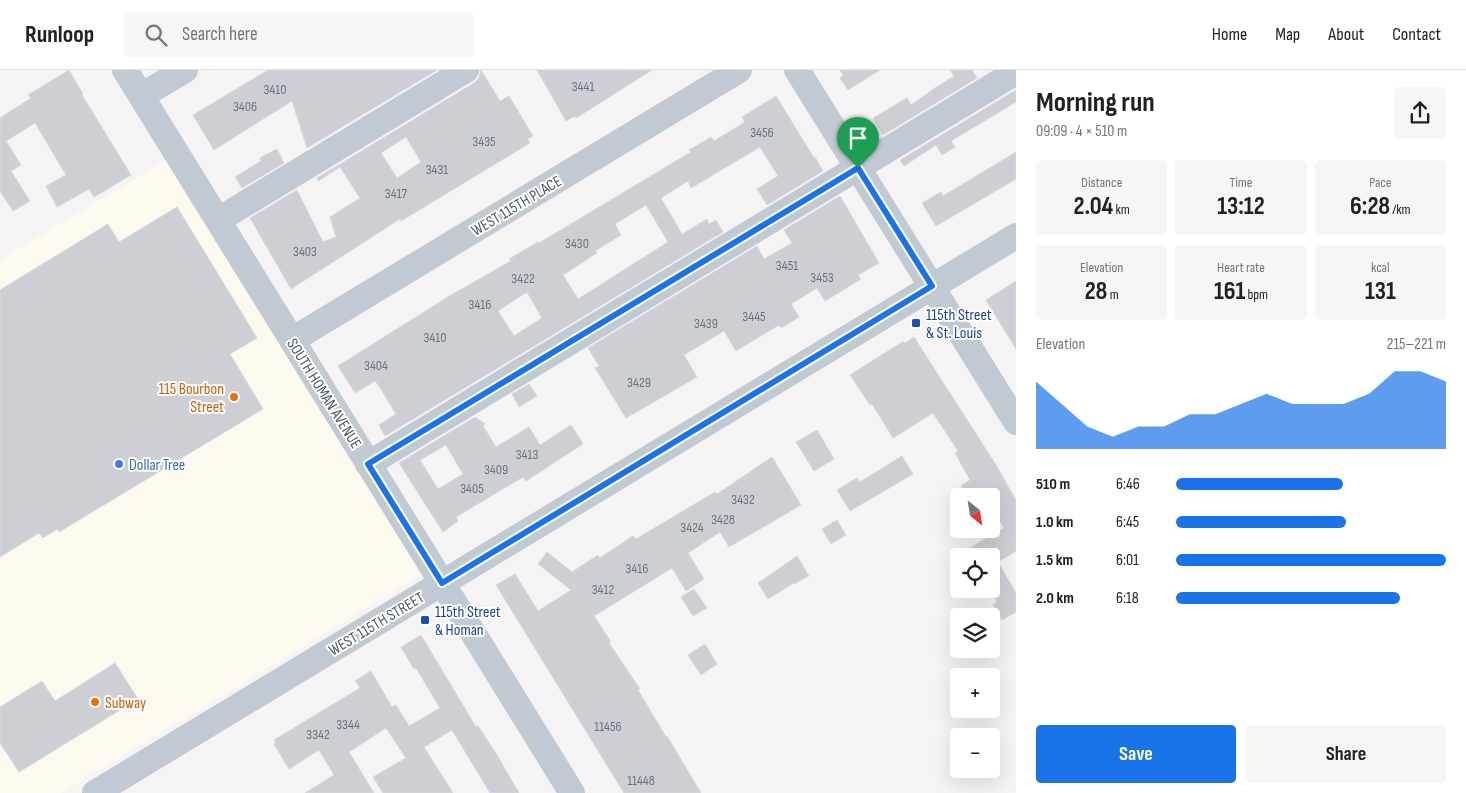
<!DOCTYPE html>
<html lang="en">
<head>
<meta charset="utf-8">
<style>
  body { margin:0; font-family:"Sofia Sans Condensed",sans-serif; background:#f6f6f6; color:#202124; height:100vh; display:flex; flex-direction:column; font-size:19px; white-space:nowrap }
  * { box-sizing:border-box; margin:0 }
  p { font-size:16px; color:#757577 }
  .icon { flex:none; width:28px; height:28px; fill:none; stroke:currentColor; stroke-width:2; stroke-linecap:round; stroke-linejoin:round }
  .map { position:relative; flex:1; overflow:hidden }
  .drawer { display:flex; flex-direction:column; background:#fff; width:450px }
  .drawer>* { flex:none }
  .needle { width:32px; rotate:150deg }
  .controls { position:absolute; left:950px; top:418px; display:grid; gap:10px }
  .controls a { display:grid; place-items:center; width:50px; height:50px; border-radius:5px; background:#fff; box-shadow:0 5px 20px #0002; font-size:25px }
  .pin { position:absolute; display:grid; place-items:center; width:42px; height:42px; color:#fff; margin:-51px -21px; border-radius:50% 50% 50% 0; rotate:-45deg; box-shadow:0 0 5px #0007 }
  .pin .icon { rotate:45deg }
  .round { display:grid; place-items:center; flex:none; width:52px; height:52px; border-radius:5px; background:#f6f6f6 }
  .headline { display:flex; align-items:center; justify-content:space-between; height:85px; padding:0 20px }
  h1 { font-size:28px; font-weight:700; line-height:38px }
  .metrics { display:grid; grid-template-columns:repeat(3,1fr); gap:8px; height:85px; padding:5px 20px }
  .metrics div { display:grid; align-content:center; border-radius:5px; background:#f6f6f6; text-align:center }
  .metrics b { font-size:25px; font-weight:700 }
  .metrics small { font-size:14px; font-weight:400 }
  .metrics p { font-size:14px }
  .chart { height:140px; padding:10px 20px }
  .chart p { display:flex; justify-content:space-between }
  .chart svg { width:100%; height:90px; margin-top:5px; fill:#1a73e8; opacity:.7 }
  .action { display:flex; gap:10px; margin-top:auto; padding:10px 20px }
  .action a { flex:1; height:58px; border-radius:5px; background:#1a73e8; color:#fff; font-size:20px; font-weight:700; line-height:58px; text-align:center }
  .action a+a { background:#f6f6f6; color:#202124 }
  ul { padding:0 20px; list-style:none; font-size:16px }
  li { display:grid; grid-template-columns:80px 60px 1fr; align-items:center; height:38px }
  li i { height:12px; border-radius:6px; background:#1a73e8 }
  header { display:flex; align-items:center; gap:30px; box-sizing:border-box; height:70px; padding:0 25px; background:#fff; border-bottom:1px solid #e0e0e0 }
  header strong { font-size:24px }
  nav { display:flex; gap:28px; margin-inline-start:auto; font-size:18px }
  .search { width:350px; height:45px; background:#f6f6f6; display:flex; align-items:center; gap:12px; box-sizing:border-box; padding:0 18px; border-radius:5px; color:#757577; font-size:19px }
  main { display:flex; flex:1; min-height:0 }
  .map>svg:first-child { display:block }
  .commercial { fill:#fdf9ef }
  .building { fill:#cdcfd5; stroke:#d7d9de; fill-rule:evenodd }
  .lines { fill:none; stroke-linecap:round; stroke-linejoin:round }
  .minor { stroke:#c1cad2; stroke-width:26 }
  .route-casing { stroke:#fff; stroke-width:10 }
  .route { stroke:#1a73e8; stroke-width:6 }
  .transit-dot { fill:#1a4fb4; stroke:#fff; stroke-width:2 }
  .food-dot { fill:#e8710a; stroke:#fff; stroke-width:2 }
  .shop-dot { fill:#3f7fe0; stroke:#fff; stroke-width:2 }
  .labels { text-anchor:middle; stroke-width:4; stroke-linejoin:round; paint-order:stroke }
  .number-label { font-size:14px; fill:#6b747e }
  .street-label { font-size:16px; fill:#4a5661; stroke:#fff }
  .transit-label { font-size:16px; fill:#164399; stroke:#fff; text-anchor:start }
  .food-label { font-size:16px; fill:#c56008; stroke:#fff; text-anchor:end }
  .shop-label { font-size:16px; fill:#366cbe; stroke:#fff; text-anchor:start }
</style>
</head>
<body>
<header>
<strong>Runloop</strong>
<div class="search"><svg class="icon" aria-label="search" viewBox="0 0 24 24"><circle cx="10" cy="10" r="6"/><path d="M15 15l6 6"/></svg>Search here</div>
<nav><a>Home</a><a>Map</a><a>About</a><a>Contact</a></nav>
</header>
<main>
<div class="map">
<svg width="1016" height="723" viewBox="0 0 1016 723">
  <rect width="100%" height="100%" fill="#f5f3f3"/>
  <path class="commercial" d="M173,86L423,504L62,723H0V190Z"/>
  <path class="building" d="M69,0L83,24L82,25L131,105L94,127L89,119L57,137L46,116L66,105L35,53L6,71L21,95L11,101L30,131L13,141L0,121V48L31,28L28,25Z
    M268,0H437L307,78L292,31L214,80L193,45Z
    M481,0L500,31L509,26L533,66L528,69L530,73L401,151L400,149L291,219L250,148L297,120L323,172L336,167L330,147L360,128L340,97L318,111L317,108L474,13L479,8ZM406,67L421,92L397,108L381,83Z
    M537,0H652L576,48L575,46L566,51Z
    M840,0H880L848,20L840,8L843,5Z
    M950,0H972L977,8L883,65L873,48L907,28L911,35L935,18L954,6Z
    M1016,20V32L951,71L955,77L942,85L936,75L904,96L900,90Z
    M776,26L814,88L815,87L823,101L767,135L757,119L778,106L760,77L691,118L688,111L661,128L682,164L707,149L709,154L716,150L723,162L385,366L379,355L396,344L379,316L375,311L355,323L338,296L451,225L511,191L509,189L538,172L539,173L691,82L689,80L711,67L714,71L745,52L742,47ZM646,135L668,172L578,229L563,205L597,183L595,181L621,165L615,154ZM527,222L542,248L514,266L498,241Z
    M277,79L284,93L242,118L235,107L261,91L260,88Z
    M1016,82V109L936,156L922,133L941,122L943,126Z
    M840,126L879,193L858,205L861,209L825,231L817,218L791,234L799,247L781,258L779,255L736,281L724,261L684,285L697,307L626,348L595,298L599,296L588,278L757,176L764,189L792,173L784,160Z
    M177,137L257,268L230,284L263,339L59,462L57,459L43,468L39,463L0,487V220L108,154L119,172Z
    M1016,211V279L986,230Z
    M914,267L996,395L1016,430V481L998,492L1016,523V542L1002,550L993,535L997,532L991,523V486H956L1004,458L991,437V426H967L961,416L970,410L955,383L958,381L933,343L893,368L872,334L870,335L850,305L904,271L905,273Z
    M529,314L537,326L519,337L512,324Z
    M475,347L485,354L483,356L496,377L529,357L540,375L571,355L583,374L526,411L523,407L456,447L458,451L443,462L399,393ZM446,375L463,404L438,419L420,390Z
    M817,360L834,389L814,401L796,372Z
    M902,386L913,404L850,441L837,420L857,408L860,412Z
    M772,387L801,435L729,477L720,462L688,483L704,509L686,521L672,498L594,546L611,572L609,573L640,619L638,620L666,667L667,666L701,723H624L496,515L515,504L538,541L571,520L538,494L547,482L572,502L598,485L600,488L633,466L636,469L715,422L717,424Z
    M837,450L846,465L831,474L822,459Z
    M797,486L809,506L794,514V513L768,529L758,513Z
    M694,519L707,538L693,546L681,527Z
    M421,565L476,657L478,656L497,685L519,723H490L452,660L424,677L453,723H383L373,707L406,688L386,658L349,682L374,723H305L334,705L319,680L289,699L274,674L276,673L274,670L360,618L355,611L371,601L392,637L396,635L409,656L440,638L416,598L414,599L401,577Z
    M705,574L717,594L701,605L688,585Z
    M115,593L138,629L19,702L0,673V637L42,611L55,631Z"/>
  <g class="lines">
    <path class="minor" d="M125,0L572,723
      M797,0L1016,352
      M141,26L185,0
      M218,150L466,0
      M292,270L739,0
      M368,394L1016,2
      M95,723L1016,166"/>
  </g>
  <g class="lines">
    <defs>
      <path id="route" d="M858,98L932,216L442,513L368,394Z"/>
    </defs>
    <use href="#route" class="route-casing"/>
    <use href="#route" class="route"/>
  </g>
  <g class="transit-dot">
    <rect x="911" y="248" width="10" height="10" rx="2.5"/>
    <rect x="420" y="545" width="10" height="10" rx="2.5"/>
  </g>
  <g class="food-dot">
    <circle cx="234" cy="327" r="5"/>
    <circle cx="95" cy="632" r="5"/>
  </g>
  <circle class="shop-dot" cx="119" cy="394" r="5"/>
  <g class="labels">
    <g class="number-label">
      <text x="583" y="21">3441</text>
      <text x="275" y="24">3410</text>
      <text x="245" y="41">3406</text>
      <text x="762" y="67">3456</text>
      <text x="484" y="76">3435</text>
      <text x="437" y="104">3431</text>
      <text x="396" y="128">3417</text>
      <text x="577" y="178">3430</text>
      <text x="305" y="186">3403</text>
      <text x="787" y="200">3451</text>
      <text x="822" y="212">3453</text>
      <text x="523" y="213">3422</text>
      <text x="480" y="239">3416</text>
      <text x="754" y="251">3445</text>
      <text x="706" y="258">3439</text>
      <text x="435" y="272">3410</text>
      <text x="376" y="300">3404</text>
      <text x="639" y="317">3429</text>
      <text x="527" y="389">3413</text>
      <text x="496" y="404">3409</text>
      <text x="472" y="423">3405</text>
      <text x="743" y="434">3432</text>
      <text x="723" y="454">3428</text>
      <text x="692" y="462">3424</text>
      <text x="637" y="503">3416</text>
      <text x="603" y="524">3412</text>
      <text x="348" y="659">3344</text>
      <text x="608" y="661">11456</text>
      <text x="318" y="669">3342</text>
      <text x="641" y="715">11448</text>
    </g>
    <g class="street-label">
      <text transform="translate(516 135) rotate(-31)" y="6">WEST 115TH PLACE</text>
      <text transform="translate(325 323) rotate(58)" y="6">SOUTH HOMAN AVENUE</text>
      <text transform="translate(376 553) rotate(-31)" y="6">WEST 115TH STREET</text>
    </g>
    <g class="transit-label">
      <text x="926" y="250">115th Street<tspan x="926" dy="18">&amp; St. Louis</tspan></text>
      <text x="435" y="547">115th Street<tspan x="435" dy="18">&amp; Homan</tspan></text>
    </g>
    <g class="food-label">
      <text x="224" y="324">115 Bourbon<tspan x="224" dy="18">Street</tspan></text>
      <text x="105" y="638" text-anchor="start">Subway</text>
    </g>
    <g class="shop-label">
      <text x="129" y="400">Dollar Tree</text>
    </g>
  </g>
</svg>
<div class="controls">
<a><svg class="needle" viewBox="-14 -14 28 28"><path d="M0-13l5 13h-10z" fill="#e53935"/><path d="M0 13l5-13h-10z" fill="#757577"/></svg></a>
<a><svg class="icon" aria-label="locate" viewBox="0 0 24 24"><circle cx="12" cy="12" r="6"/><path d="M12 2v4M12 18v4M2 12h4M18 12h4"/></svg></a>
<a><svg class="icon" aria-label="layers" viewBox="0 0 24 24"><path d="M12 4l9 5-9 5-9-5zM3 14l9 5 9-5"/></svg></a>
<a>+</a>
<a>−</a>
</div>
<div class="pin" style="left:858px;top:98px;background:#1e9e55"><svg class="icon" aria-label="arrive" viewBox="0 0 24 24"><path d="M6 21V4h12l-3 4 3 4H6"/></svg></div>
</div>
<section class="drawer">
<div class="headline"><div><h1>Morning run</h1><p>09:09 · 4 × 510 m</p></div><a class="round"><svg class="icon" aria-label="share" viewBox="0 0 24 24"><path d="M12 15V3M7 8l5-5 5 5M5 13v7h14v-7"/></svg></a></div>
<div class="metrics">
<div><p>Distance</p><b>2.04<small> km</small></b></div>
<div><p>Time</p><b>13:12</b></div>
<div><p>Pace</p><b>6:28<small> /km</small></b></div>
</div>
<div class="metrics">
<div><p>Elevation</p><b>28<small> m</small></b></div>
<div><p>Heart rate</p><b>161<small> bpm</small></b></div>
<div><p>kcal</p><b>131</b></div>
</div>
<div class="chart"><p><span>Elevation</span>215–221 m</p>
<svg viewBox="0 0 160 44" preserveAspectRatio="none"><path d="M0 44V11L10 22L20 33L30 38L40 33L50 33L60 27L70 27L80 22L90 17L100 22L110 22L120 22L130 17L140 6L150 6L160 11V44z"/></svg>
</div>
<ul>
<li><b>510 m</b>6:46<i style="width:62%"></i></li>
<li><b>1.0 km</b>6:45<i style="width:63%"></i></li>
<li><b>1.5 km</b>6:01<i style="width:100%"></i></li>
<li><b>2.0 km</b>6:18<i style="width:83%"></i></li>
</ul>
<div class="action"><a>Save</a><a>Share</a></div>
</section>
</main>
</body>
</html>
